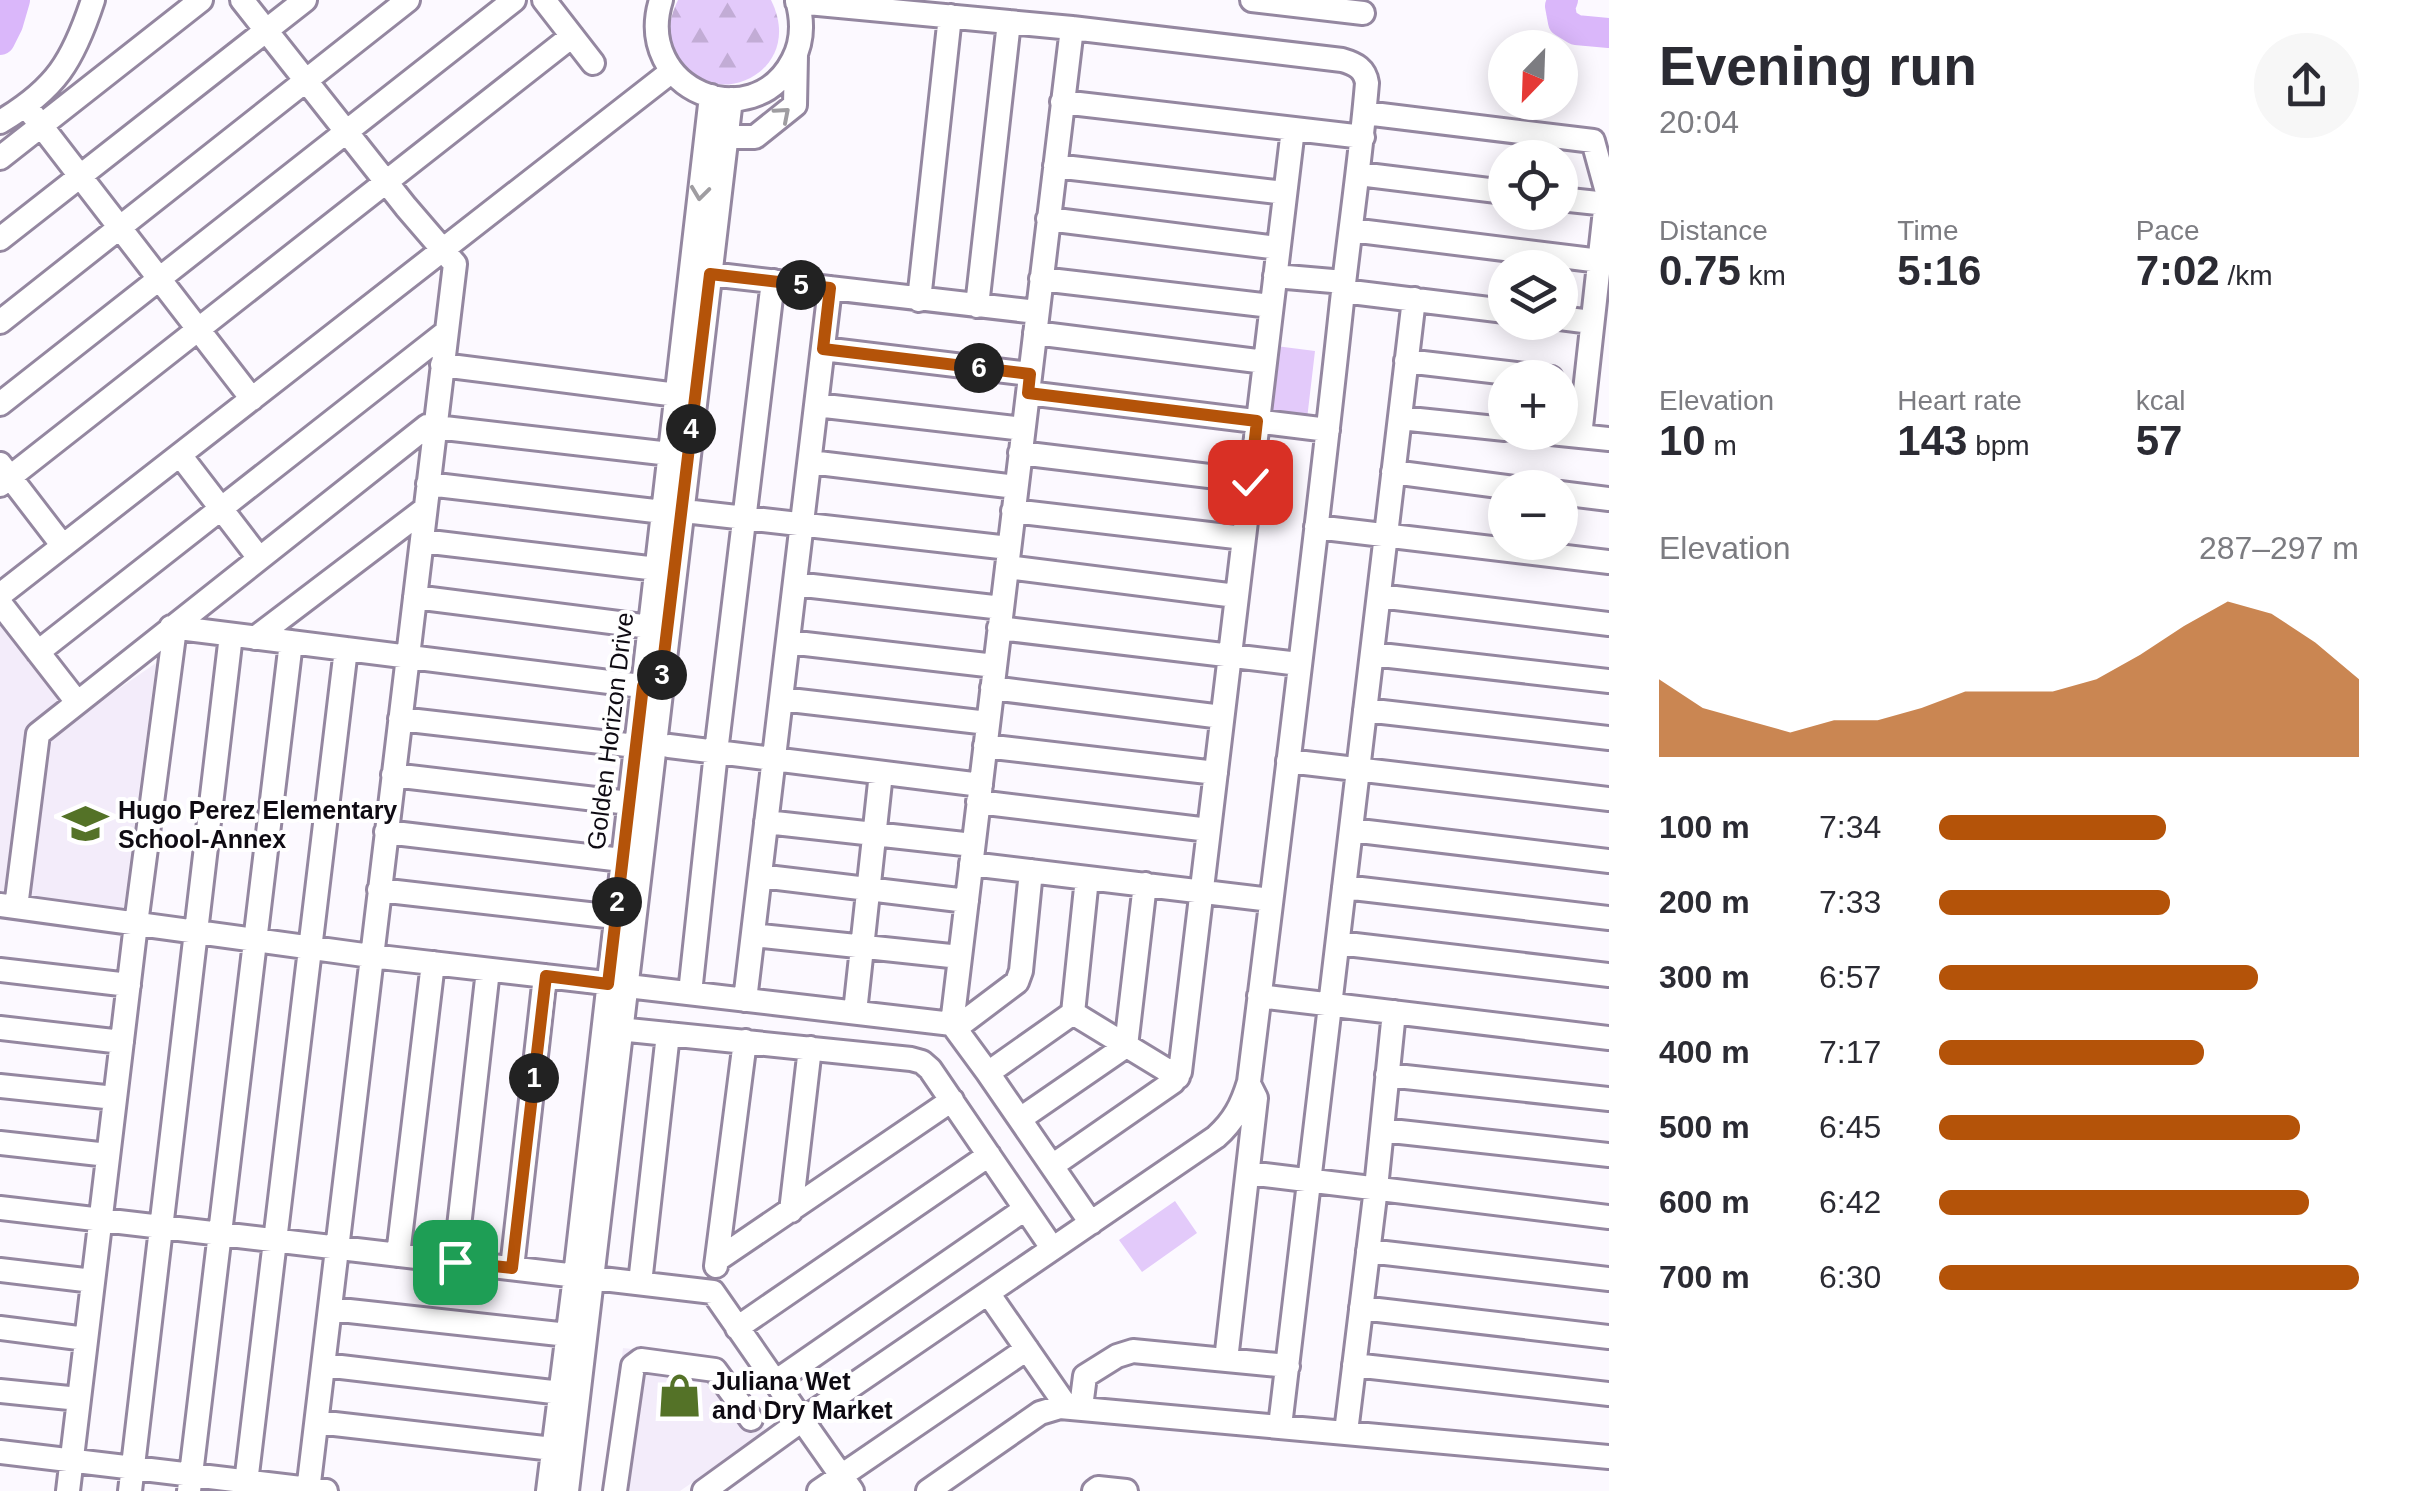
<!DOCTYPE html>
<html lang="en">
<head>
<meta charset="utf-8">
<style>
  body { margin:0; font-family:Helvetica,sans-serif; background:#f7f7f7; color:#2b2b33; height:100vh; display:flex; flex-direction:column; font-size:38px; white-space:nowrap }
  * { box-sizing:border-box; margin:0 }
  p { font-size:32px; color:#7c7c81 }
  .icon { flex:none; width:55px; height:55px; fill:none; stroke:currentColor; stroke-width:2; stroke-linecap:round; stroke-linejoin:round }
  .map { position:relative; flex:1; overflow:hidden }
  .drawer { display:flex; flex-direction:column; background:#fff; width:800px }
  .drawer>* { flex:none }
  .needle { width:65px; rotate:203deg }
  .buttons { position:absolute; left:1488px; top:30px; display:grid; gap:20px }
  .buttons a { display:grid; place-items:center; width:90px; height:90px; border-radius:50%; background:#fff; box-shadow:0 5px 25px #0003; font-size:50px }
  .pin { position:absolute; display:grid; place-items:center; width:85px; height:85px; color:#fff; margin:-42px; border-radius:20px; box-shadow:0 5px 15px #0006 }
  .km { position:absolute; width:50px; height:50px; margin:-25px; border-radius:50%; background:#222; color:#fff; font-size:28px; line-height:50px; text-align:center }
  .round { display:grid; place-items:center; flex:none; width:105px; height:105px; border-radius:52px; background:#f7f7f7 }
  .headline { display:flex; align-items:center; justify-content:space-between; height:170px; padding:0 50px }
  h1 { font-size:55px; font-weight:700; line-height:75px }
  .figures { display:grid; grid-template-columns:repeat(3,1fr); gap:15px; height:170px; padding:10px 50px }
  .figures div { display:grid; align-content:center }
  .figures b { font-size:42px; font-weight:700 }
  .figures small { font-size:28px; font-weight:400 }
  .figures p { font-size:28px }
  .chart { height:280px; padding:20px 50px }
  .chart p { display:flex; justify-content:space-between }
  .chart svg { width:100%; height:180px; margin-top:10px; fill:#b45309; opacity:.7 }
  ul { padding:0 50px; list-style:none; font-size:32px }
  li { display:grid; grid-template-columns:160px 120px 1fr; align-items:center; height:75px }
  li i { height:25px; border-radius:12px; background:#b45309 }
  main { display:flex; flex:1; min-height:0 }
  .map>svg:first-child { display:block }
  .built { fill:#f3ecfa }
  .forest { fill:url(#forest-firs) }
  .green { fill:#e3cafa }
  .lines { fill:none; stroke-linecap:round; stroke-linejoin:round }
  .river { stroke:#dab7fa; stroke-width:30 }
  .minor-casing { stroke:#9487a0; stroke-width:28 }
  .minor { stroke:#fff; stroke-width:22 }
  .oneway { stroke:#9f9da1 }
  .route-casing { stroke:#fff; stroke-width:20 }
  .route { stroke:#b45309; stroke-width:12 }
  .labels { text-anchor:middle; stroke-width:8; stroke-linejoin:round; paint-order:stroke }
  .street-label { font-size:25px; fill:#0f0b13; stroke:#fff }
  .poi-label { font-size:25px; font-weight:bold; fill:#0f0b13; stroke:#fff; text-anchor:start }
</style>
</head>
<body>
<main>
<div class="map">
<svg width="1609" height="1491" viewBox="0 0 1609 1491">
  <defs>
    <pattern id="forest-firs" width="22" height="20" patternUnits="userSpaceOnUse" patternTransform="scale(2.5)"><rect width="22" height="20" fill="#e3cafa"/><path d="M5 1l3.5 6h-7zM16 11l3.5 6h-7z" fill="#c2acd5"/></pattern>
  </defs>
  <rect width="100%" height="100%" fill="#fcf9ff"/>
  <path class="built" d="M0,625L59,701L34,722L22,743L6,897L0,896Z
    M156,663L123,914L26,900L46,741L52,735Z
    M623,1348L714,1358L767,1431L680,1491H606Z"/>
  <path class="forest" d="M678,0H771C810,79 696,120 672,45C667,29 671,15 678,0Z"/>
  <path class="green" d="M1276,346L1315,351L1307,419L1269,414Z
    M1175,1201L1197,1233L1142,1272L1119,1240Z"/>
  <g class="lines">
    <path class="river" d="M1563,0L1560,6L1563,22L1576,30L1609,33
      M0,40L8,24L15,0"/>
    <defs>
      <path id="minor" d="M242,0L406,207L455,264L308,1491
        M544,0L593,63
        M661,0C633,90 753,138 793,60C803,41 803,21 797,0
        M1252,0L1363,13
        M1062,102L1363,137
        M26,106L252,399
        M1365,113L1593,141L1607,192L1580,436
        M0,122C56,89 73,61 93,0
        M726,137H755L795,105L796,55
        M0,158L201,0
        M1055,166L1285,193
        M1359,174L1505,192
        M1560,199L1607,204
        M1048,219L1278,248
        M1351,230L1600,261
        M0,239L305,0
        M710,274L1037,312
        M1275,276L1344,282
        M1041,279L1271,306
        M1343,291L1505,311
        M919,300L950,16
        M977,306L1009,22
        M1560,318L1591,322
        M0,322L408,0
        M1035,333L1265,362
        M823,349L1030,374
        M1406,361L1551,378
        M442,365L677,395
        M1028,393L1328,430
        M0,404L514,0
        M816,405L1023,429
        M1400,418L1505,429
        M1541,432L1609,439
        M1020,453L1250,481
        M180,455L259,558
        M810,462L1016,487
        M0,464L63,546
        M1393,472L1514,488
        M428,484L663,512
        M0,485L572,36
        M1560,493L1609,499
        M1013,511L1244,538
        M693,512L1009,548
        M1316,527L1609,562
        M422,541L657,569
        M1007,567L1236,596
        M795,584L1002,608
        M0,595L672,71
        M1379,596L1609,624
        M415,597L650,627
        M0,603L77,702
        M171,627L657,688
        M999,628L1299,664
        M255,638L425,509
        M788,642L995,666
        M38,652L445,333
        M1372,654L1609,681
        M992,688L1222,717
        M781,699L988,723
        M1365,710L1609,738
        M400,719L636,746
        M669,746L981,785
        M985,746L1216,773
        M1288,761L1609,799
        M393,775L629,803
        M978,802L1209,830
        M766,822L973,845
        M1351,830L1609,861
        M386,832L622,860
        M971,864L1271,900
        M760,876L967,901
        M1344,887L1609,918
        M379,890L615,917
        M0,905L371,956L623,985
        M16,907L38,734L427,426L670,454
        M753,935L960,957
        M1338,943L1609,975
        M0,970L129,985
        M636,987L952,1024L988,1073L1091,1223
        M690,993L716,752L773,281
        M1259,996L1609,1038
        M745,1000L830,288
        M855,1012L881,773
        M1073,1013L1178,1077
        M952,1024L1072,28
        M0,1028L122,1042
        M609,1028L911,1059L922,1062L930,1069L1046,1239
        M956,1028L1017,982L1021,971L1031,871
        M988,1073L1073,1013L1087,878
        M1387,1075L1609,1099
        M0,1086L115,1098
        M1020,1119L1126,1046L1145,884
        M1382,1130L1609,1155
        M0,1143L108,1155
        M1052,1166L1173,1082L1180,1072L1293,129
        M1248,1173L1609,1217
        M0,1208L713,1292L795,1410
        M791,1211L810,1048
        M1368,1251L1609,1279
        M398,1255L433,963
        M717,1260L952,1100
        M455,1262L488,970
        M716,1266L745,1041
        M512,1268L545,976
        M0,1270L93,1281
        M640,1283L668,1034
        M988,1293L1067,1407
        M1361,1308L1609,1337
        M331,1309L568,1335
        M0,1328L86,1339
        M737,1328L989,1155
        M1226,1360L1256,1098L1250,1086
        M324,1365L561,1393
        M1354,1365L1609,1394
        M775,1382L1025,1209
        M0,1391L79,1399
        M1081,1407L1085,1376L1117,1356L1133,1351L1288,1366
        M802,1420L852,1491
        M317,1422L553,1449
        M1280,1426L1414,299
        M1346,1432L1376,1188L1394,1012
        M0,1452L326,1491
        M68,1491L136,924L175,628
        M130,1491L231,635
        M189,1491L291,642
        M245,1491L346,649
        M548,1491L575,1276L711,96
        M567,1491L731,99
        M615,1491L633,1366L641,1360L715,1370L751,1419
        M704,1491L802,1420L1216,1137C1234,1121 1242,1105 1249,1082C1281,822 1314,562 1342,301C1350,228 1361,156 1367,83C1365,69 1356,64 1342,60L1072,28L797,2
        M819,1491L1027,1349
        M928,1491L1040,1413L1060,1407L1609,1457
        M1094,1491L1098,1488L1126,1491"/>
    </defs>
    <use href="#minor" class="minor-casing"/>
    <use href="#minor" class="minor"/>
  </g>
  <defs><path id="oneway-chevron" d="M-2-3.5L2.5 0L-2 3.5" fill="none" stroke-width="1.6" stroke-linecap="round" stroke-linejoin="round" transform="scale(2.5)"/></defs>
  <g class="oneway">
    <use href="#oneway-chevron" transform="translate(783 114) rotate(-41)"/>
    <use href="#oneway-chevron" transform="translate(700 193) rotate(97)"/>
  </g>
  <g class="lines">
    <defs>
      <path id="route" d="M455,1262L512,1268L546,976L608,984L643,686L660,688L710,274L830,288L823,349L1030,374L1028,393L1257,421L1250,482"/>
    </defs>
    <use href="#route" class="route-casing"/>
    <use href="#route" class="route"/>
  </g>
  <defs>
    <symbol id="school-bare" viewBox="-9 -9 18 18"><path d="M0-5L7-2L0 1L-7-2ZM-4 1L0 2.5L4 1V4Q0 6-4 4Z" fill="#547227" stroke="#fff" stroke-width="2.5" paint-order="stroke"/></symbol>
    <symbol id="shop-bare" viewBox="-9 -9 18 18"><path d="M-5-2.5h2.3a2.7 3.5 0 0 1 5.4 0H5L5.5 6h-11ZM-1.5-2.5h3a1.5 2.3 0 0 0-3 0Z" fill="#547227" stroke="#fff" stroke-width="2.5" paint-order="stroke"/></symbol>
  </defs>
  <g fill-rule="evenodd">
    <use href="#school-bare" x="54" y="792" width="63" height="63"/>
    <use href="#shop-bare" x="648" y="1364" width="63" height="63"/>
  </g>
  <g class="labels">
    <g class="street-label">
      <text transform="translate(610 731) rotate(-83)" y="9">Golden Horizon Drive</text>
    </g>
    <g class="poi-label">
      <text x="118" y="819">Hugo Perez Elementary<tspan x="118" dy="29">School-Annex</tspan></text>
      <text x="712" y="1390">Juliana Wet<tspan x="712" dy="29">and Dry Market</tspan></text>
    </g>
  </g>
</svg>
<div class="buttons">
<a><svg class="needle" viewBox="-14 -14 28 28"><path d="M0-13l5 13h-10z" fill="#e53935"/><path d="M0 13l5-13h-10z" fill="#7c7c81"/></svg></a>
<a><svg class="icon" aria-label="locate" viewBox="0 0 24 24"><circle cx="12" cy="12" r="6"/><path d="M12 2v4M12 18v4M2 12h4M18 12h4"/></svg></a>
<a><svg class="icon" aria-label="layers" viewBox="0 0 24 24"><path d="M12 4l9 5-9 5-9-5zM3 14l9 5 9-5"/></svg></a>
<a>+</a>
<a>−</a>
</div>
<div class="pin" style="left:455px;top:1262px;background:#1e9e55"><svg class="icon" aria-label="arrive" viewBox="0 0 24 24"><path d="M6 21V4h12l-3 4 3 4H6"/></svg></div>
<div class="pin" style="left:1250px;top:482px;background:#d93025"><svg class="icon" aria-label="check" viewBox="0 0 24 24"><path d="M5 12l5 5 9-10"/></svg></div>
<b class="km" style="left:534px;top:1078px">1</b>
<b class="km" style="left:617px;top:902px">2</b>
<b class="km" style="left:662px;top:675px">3</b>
<b class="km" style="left:691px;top:429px">4</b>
<b class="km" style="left:801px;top:285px">5</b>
<b class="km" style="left:979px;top:368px">6</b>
</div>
<section class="drawer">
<div class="headline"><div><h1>Evening run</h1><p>20:04</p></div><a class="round"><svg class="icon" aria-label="share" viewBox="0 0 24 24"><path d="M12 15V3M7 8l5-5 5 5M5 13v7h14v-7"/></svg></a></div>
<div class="figures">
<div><p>Distance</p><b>0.75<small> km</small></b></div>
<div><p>Time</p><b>5:16</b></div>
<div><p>Pace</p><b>7:02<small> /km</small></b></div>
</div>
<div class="figures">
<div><p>Elevation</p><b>10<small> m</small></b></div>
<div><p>Heart rate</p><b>143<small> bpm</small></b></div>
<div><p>kcal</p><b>57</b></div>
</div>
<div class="chart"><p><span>Elevation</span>287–297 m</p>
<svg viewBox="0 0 160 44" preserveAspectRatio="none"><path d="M0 44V25L10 32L20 35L30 38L40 35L50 35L60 32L70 28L80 28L90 28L100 25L110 19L120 12L130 6L140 9L150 16L160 25V44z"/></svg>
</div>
<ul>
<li><b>100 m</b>7:34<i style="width:54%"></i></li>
<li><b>200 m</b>7:33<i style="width:55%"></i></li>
<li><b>300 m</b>6:57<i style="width:76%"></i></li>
<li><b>400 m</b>7:17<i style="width:63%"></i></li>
<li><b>500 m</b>6:45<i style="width:86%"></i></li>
<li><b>600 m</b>6:42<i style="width:88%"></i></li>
<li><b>700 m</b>6:30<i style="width:100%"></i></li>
</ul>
</section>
</main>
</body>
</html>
